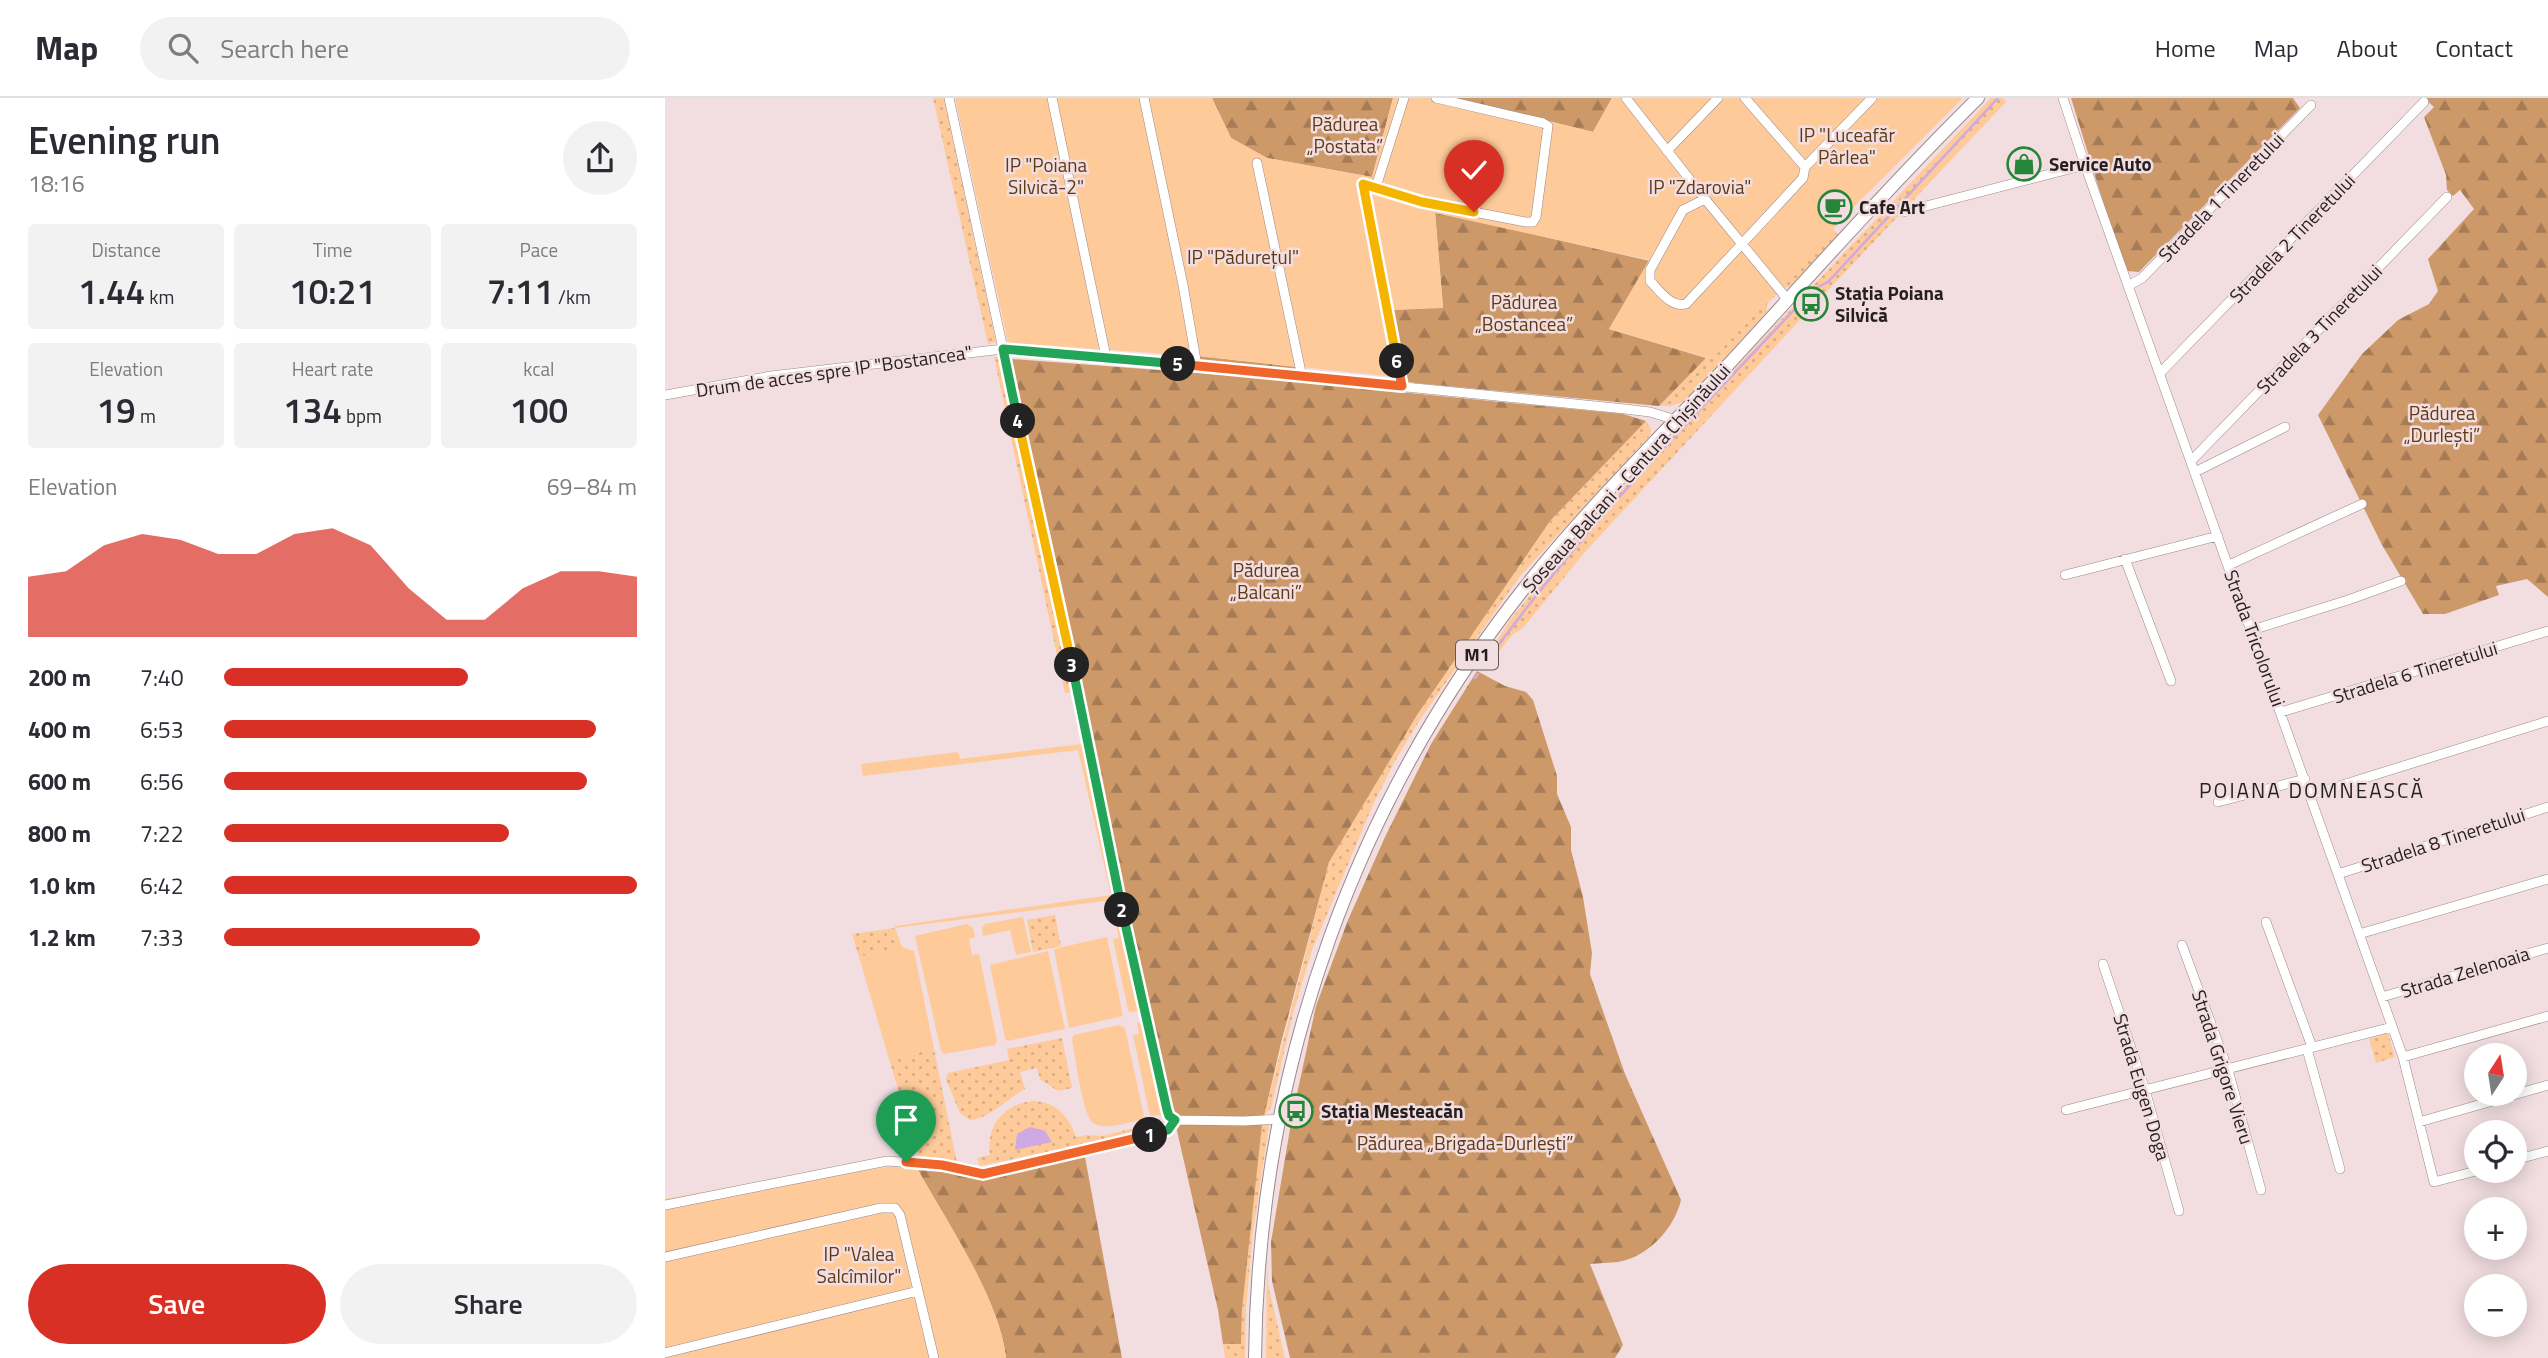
<!DOCTYPE html>
<html lang="en">
<head>
<meta charset="utf-8">
<style>
  body { margin:0; font-family:"Titillium Web",sans-serif; background:#f2f2f3; color:#2b2b33; height:100vh; display:flex; flex-direction:column; font-size:26px; white-space:nowrap }
  * { box-sizing:border-box; margin:0 }
  p { font-size:23px; color:#7c7c81 }
  .icon { flex:none; width:38px; height:38px; fill:none; stroke:currentColor; stroke-width:2; stroke-linecap:round; stroke-linejoin:round }
  .map { position:relative; flex:1; overflow:hidden }
  .side { display:flex; flex-direction:column; background:#fff; width:665px }
  .side>* { flex:none }
  .needle { width:46px; rotate:12deg }
  .tools { position:absolute; left:1799px; top:945px; display:grid; gap:14px }
  .tools a { display:grid; place-items:center; width:63px; height:63px; border-radius:50%; background:#fff; box-shadow:0 4px 18px #0003; font-size:35px }
  .pin { position:absolute; display:grid; place-items:center; width:60px; height:60px; color:#fff; margin:-72px -30px; border-radius:50% 50% 50% 0; rotate:-45deg; box-shadow:0 0 7px #0007 }
  .pin .icon { rotate:45deg }
  .km { position:absolute; width:35px; height:35px; margin:-18px; border-radius:50%; background:#222; color:#fff; font-size:19px; line-height:35px; text-align:center }
  .round { display:grid; place-items:center; flex:none; width:74px; height:74px; border-radius:37px; background:#f2f2f3 }
  .headline { display:flex; align-items:center; justify-content:space-between; height:119px; padding:0 28px }
  h1 { font-size:38px; font-weight:600; line-height:52px }
  .metrics { display:grid; grid-template-columns:repeat(3,1fr); gap:10px; height:119px; padding:7px 28px }
  .metrics div { display:grid; align-content:center; border-radius:7px; background:#f2f2f3; text-align:center }
  .metrics b { font-size:35px; font-weight:600 }
  .metrics small { font-size:19px; font-weight:400 }
  .metrics p { font-size:19px }
  .chart { height:196px; padding:14px 28px }
  .chart p { display:flex; justify-content:space-between }
  .chart svg { width:100%; height:126px; margin-top:7px; fill:#d93025; opacity:.7 }
  .button { display:flex; gap:14px; margin-top:auto; padding:14px 28px }
  .button a { flex:1; height:80px; border-radius:42px; background:#d93025; color:#fff; font-size:28px; font-weight:600; line-height:80px; text-align:center }
  .button a+a { background:#f2f2f3; color:#2b2b33 }
  ul { padding:0 28px; list-style:none; font-size:23px }
  li { display:grid; grid-template-columns:112px 84px 1fr; align-items:center; height:52px }
  li i { height:18px; border-radius:9px; background:#d93025 }
  header { display:flex; align-items:center; gap:42px; box-sizing:border-box; height:98px; padding:0 35px; background:#fff; border-bottom:2px solid #e1e1e2 }
  header strong { font-size:33px }
  nav { display:flex; gap:38px; margin-inline-start:auto; font-size:24px }
  .search { width:490px; height:63px; background:#f2f2f3; display:flex; align-items:center; gap:18px; box-sizing:border-box; padding:0 24px; border-radius:38px; color:#7c7c81; font-size:26px }
  main { display:flex; flex:1; min-height:0 }
  .map>svg:first-child { display:block }
  .grass { fill:url(#grass-dots) }
  .forest { fill:url(#forest-firs) }
  .garden { fill:#feca99 }
  .water { fill:#cea9e2 }
  .lines { fill:none; stroke-linecap:round; stroke-linejoin:round }
  .stream { stroke:#cea9e2; stroke-width:2.5 }
  .minor-casing { stroke:#9b898b; stroke-width:10 }
  .highway-casing { stroke:#9b898b; stroke-width:14 }
  .minor { stroke:#fff; stroke-width:9 }
  .highway { stroke:#fff; stroke-width:12 }
  .split-1-casing { stroke:#fff; stroke-width:14 }
  .split-2-casing { stroke:#fff; stroke-width:14 }
  .split-3-casing { stroke:#fff; stroke-width:14 }
  .split-4-casing { stroke:#fff; stroke-width:14 }
  .split-5-casing { stroke:#fff; stroke-width:14 }
  .split-6-casing { stroke:#fff; stroke-width:14 }
  .split-7-casing { stroke:#fff; stroke-width:14 }
  .split-1 { stroke:#f0652b; stroke-width:9 }
  .split-2 { stroke:#22a559; stroke-width:9 }
  .split-3 { stroke:#22a559; stroke-width:9 }
  .split-4 { stroke:#f5b400; stroke-width:9 }
  .split-5 { stroke:#22a559; stroke-width:9 }
  .split-6 { stroke:#f0652b; stroke-width:9 }
  .split-7 { stroke:#f5b400; stroke-width:9 }
  .labels { text-anchor:middle; stroke-width:5; stroke-linejoin:round; paint-order:stroke }
  .shield { fill:#f2dee0; stroke:#63585a; stroke-width:2 }
  .shield-label { font-size:18px; font-weight:bold; fill:#261f20 }
  .park-label { font-size:19px; fill:#5e3a15; stroke:#f2dee0 }
  .poi-label { font-size:19px; font-weight:bold; fill:#261f20; stroke:#f2dee0; text-anchor:start }
  .street-label { font-size:19px; fill:#261f20; stroke:#f2dee0 }
  .neighbourhood-label { font-size:21px; letter-spacing:2px; fill:#261f20; stroke:#f2dee0 }
</style>
</head>
<body>
<header>
<strong>Map</strong>
<div class="search"><svg class="icon" aria-label="search" viewBox="0 0 24 24"><circle cx="10" cy="10" r="6"/><path d="M15 15l6 6"/></svg>Search here</div>
<nav><a>Home</a><a>Map</a><a>About</a><a>Contact</a></nav>
</header>
<main>
<section class="side">
<div class="headline"><div><h1>Evening run</h1><p>18:16</p></div><a class="round"><svg class="icon" aria-label="share" viewBox="0 0 24 24"><path d="M12 15V3M7 8l5-5 5 5M5 13v7h14v-7"/></svg></a></div>
<div class="metrics">
<div><p>Distance</p><b>1.44<small> km</small></b></div>
<div><p>Time</p><b>10:21</b></div>
<div><p>Pace</p><b>7:11<small> /km</small></b></div>
</div>
<div class="metrics">
<div><p>Elevation</p><b>19<small> m</small></b></div>
<div><p>Heart rate</p><b>134<small> bpm</small></b></div>
<div><p>kcal</p><b>100</b></div>
</div>
<div class="chart"><p><span>Elevation</span>69–84 m</p>
<svg viewBox="0 0 160 44" preserveAspectRatio="none"><path d="M0 44V23L10 21L20 12L30 8L40 10L50 15L60 15L70 8L80 6L90 12L100 27L110 38L120 38L130 27L140 21L150 21L160 23V44z"/></svg>
</div>
<ul>
<li><b>200 m</b>7:40<i style="width:59%"></i></li>
<li><b>400 m</b>6:53<i style="width:90%"></i></li>
<li><b>600 m</b>6:56<i style="width:88%"></i></li>
<li><b>800 m</b>7:22<i style="width:69%"></i></li>
<li><b>1.0 km</b>6:42<i style="width:100%"></i></li>
<li><b>1.2 km</b>7:33<i style="width:62%"></i></li>
</ul>
<div class="button"><a>Save</a><a>Share</a></div>
</section>
<div class="map">
<svg width="1883" height="1260" viewBox="0 0 1883 1260">
  <defs>
    <pattern id="grass-dots" width="8" height="8" patternUnits="userSpaceOnUse" patternTransform="scale(1.75)"><rect width="8" height="8" fill="#feca99"/><path d="M2 2h.1M6 6h.1" fill="none" stroke="#daad84" stroke-width="1.8" stroke-linecap="round"/></pattern>
    <pattern id="forest-firs" width="22" height="20" patternUnits="userSpaceOnUse" patternTransform="scale(1.75)"><rect width="22" height="20" fill="#cd9969"/><path d="M5 1l3.5 6h-7zM16 11l3.5 6h-7z" fill="#a67c56"/></pattern>
  </defs>
  <rect width="100%" height="100%" fill="#f2dee0"/>
  <path class="grass" d="M268,0H279L331,244L323,246Z
    M1326,0H1338L1341,4L1151,205L1145,199L1146,190Z
    M1164,127L1173,136L1126,188L1121,190L1116,187Z
    M1111,192L1112,196L1102,206V214L1020,303L1006,308H994L1041,260L1047,261Z
    M1138,205L1145,211L920,454L857,531L848,536L821,570L816,567L846,521L911,440L1126,211Z
    M337,258L408,594L400,595L329,259Z
    M981,323L986,331V336L855,478L754,623L730,663L707,709L647,852L628,916L606,1010L599,1018L664,764L752,617L885,423Z
    M390,817L396,848L368,854L362,822Z
    M230,830L237,849L194,859L187,836Z
    M1723,935L1730,959L1711,965L1704,941Z
    M397,940L407,990L393,993L375,981L372,970L355,974L360,991C343,1000 324,1021 305,1022L295,1015L281,981L283,975L344,962L342,951Z
    M269,951L292,1065L254,1060L224,961Z
    M368,1003C391,1004 404,1018 411,1039L422,1037L437,1038L481,1027L482,1033L315,1068L312,1060L325,1057C321,1027 339,1006 368,1003Z
    M597,1026L604,1027L588,1134L581,1211L580,1260H560L558,1246H576L577,1211Z
    M602,1156L603,1186L620,1260H601Z"/>
  <path class="forest" d="M547,0H728L707,79L602,60L566,40Z
    M790,0H947L928,34Z
    M1406,0H1628L1635,10L1474,174L1462,173L1448,136Z
    M1759,0H1883V499L1862,481L1831,488L1834,497L1780,516H1758L1717,447L1653,317L1697,256L1733,222L1764,206L1773,193L1763,161L1809,111L1795,92L1788,98L1782,92L1781,77L1759,19L1769,9Z
    M770,114L985,163L944,231L1041,260L994,308L740,284L727,212L778,209Z
    M532,258L631,269L633,276L535,265Z
    M346,261L573,278L958,316L981,323L885,423L752,617L664,764L616,945L597,1027L577,1211L576,1246H558L553,1212L452,771L402,512Z
    M812,573L840,588L861,594L868,602L892,678V696L906,729V752L918,799L927,855L925,876L960,976L1016,1102C1009,1131 983,1159 953,1164C944,1165 934,1165 925,1166L958,1247L950,1260H625L607,1183L606,1144L627,1019L651,908L683,822L720,739L766,646Z
    M420,1059L457,1260H341C335,1201 281,1123 252,1070L279,1072L317,1081Z"/>
  <path class="garden" d="M290,0H547L566,40L602,60L707,79L728,0H790L928,34L947,0H1298L1183,115L1047,261L944,231L984,162L770,115L778,210L728,212L740,280L532,258L343,245Z
    M416,646L419,647L475,906L474,913L465,914L463,912L448,841L454,840L447,802L230,830V828L446,797L413,652L198,678L196,666L293,654L295,661Z
    M358,819L366,854L351,857L345,832L318,838L317,829L320,826Z
    M302,826L308,830L310,839L304,841L307,857L314,856L332,943L330,947L279,956L276,953L250,838Z
    M442,839L458,918L404,930L389,851Z
    M237,849L249,853L269,951L224,961L194,859Z
    M383,853L400,931L342,943L340,940L325,867Z
    M472,924L480,928L498,1013L497,1017L486,1018L484,1014L468,937L474,936Z
    M454,927L460,930L479,1018L476,1022C463,1024 440,1033 428,1025C417,1017 410,956 407,941L409,937Z
    M232,1068L252,1070C281,1123 335,1201 341,1260H0V1101L89,1085Z"/>
  <path class="water" d="M365,1029L380,1033L387,1044L350,1052L352,1036Z"/>
  <g class="lines">
    <path class="stream" d="M820,566C916,430 1035,312 1149,191L1163,184L1333,0
      M810,580L813,576"/>
    <defs>
      <path id="minor" d="M284,0L338,251L441,259L960,311L985,314L1011,322
        M387,0L441,259
        M479,0L518,187L532,268
        M961,0L1040,101L1123,202
        M1080,0L1140,69
        M1398,0L1420,67L1738,959L1769,1084L1811,1073
        M1002,53L1053,0
        M592,65L637,279
        M711,89L739,0
        M1040,101L1018,112L985,172V183C995,193 1006,210 1021,206L1138,80L1140,69L1207,0
        M1238,114L1420,67
        M1463,188L1477,180L1646,7
        M1495,275L1759,4
        M737,288L698,86L757,104L861,124H868L871,119L883,28L878,25L771,0
        M0,297L106,278L338,251L502,1012L504,1018L510,1022L579,1023L614,1021
        M1527,362L1782,99
        M1530,374L1620,329
        M1460,461L1506,583
        M1564,467L1697,406
        M1400,477L1553,438
        M1587,532L1683,502L1736,483
        M1616,614L1883,533
        M1645,697L1883,623
        M1553,704L1640,681
        M1673,776L1883,709
        M1601,824L1647,949
        M1694,836L1883,781
        M1517,847L1563,972L1596,1092
        M1438,866L1480,992L1514,1113
        M1717,899L1883,850
        M1642,951L1675,1071
        M1738,959L1883,918
        M1401,1012L1727,929
        M1754,1024L1883,987
        M1850,1062L1883,1053
        M0,1107L222,1063L277,1067L318,1076L487,1037L503,1032L510,1022
        M0,1159L216,1110H230L235,1117L269,1260
        M0,1255L253,1193"/>
      <path id="highway" d="M590,1260C593,969 691,694 877,468C934,399 999,335 1061,269C1144,179 1226,86 1313,0"/>
    </defs>
    <use href="#minor" class="minor-casing"/>
    <use href="#highway" class="highway-casing"/>
    <use href="#minor" class="minor"/>
    <use href="#highway" class="highway"/>
  </g>
  <g class="lines">
    <defs>
      <path id="split-1" d="M241,1064L277,1067L318,1076L485,1037"/>
      <path id="split-2" d="M457,812L502,1012L504,1018L510,1022L503,1032L485,1037"/>
      <path id="split-3" d="M407,567L457,812"/>
      <path id="split-4" d="M353,323L407,567"/>
      <path id="split-5" d="M353,323L338,251L513,266"/>
      <path id="split-6" d="M513,266L737,288L732,263"/>
      <path id="split-7" d="M732,263L698,86L757,104L809,114"/>
    </defs>
    <use href="#split-1" class="split-1-casing"/>
    <use href="#split-2" class="split-2-casing"/>
    <use href="#split-3" class="split-3-casing"/>
    <use href="#split-4" class="split-4-casing"/>
    <use href="#split-5" class="split-5-casing"/>
    <use href="#split-6" class="split-6-casing"/>
    <use href="#split-7" class="split-7-casing"/>
    <use href="#split-1" class="split-1"/>
    <use href="#split-2" class="split-2"/>
    <use href="#split-3" class="split-3"/>
    <use href="#split-4" class="split-4"/>
    <use href="#split-5" class="split-5"/>
    <use href="#split-6" class="split-6"/>
    <use href="#split-7" class="split-7"/>
  </g>
  <defs>
    <symbol id="shop-ring" viewBox="-11 -11 22 22"><circle r="9.5" fill="#f2dee0" stroke="#258538" stroke-width="1.5"/><path d="M-5-2.5h2.3a2.7 3.5 0 0 1 5.4 0H5L5.5 6h-11ZM-1.5-2.5h3a1.5 2.3 0 0 0-3 0Z" fill="#258538"/></symbol>
    <symbol id="cafe-ring" viewBox="-11 -11 22 22"><circle r="9.5" fill="#f2dee0" stroke="#258538" stroke-width="1.5"/><path d="M-5.5-4.5H6V0H3Q3 3.5 0 3.5H-2.5Q-5.5 3.5-5.5 0ZM3-3.2v2h1.7v-2ZM-6 4.5H4V6H-6Z" fill="#258538"/></symbol>
    <symbol id="bus-ring" viewBox="-11 -11 22 22"><circle r="9.5" fill="#f2dee0" stroke="#258538" stroke-width="1.5"/><path d="M-5-6H5V4H4V6H2V4H-2V6H-4V4H-5ZM-3.5-4V0h7V-4ZM-3.5 1.2v1.5H-2V1.2ZM2 1.2v1.5H3.5V1.2Z" fill="#258538"/></symbol>
  </defs>
  <g fill-rule="evenodd">
    <use href="#shop-ring" x="1340" y="47" width="38" height="38"/>
    <use href="#cafe-ring" x="1151" y="90" width="38" height="38"/>
    <use href="#bus-ring" x="1127" y="187" width="38" height="38"/>
    <use href="#bus-ring" x="612" y="994" width="38" height="38"/>
  </g>
  <g class="labels">
    <rect class="shield" x="791" y="542.5" width="42" height="29" rx="5"/>
    <g class="shield-label">
      <text x="812" y="563">M1</text>
    </g>
    <g class="park-label">
      <text x="680" y="33">Pădurea<tspan x="680" dy="22">„Postata”</tspan></text>
      <text x="1182" y="44">IP "Luceafăr<tspan x="1182" dy="22">Pârlea"</tspan></text>
      <text x="381" y="74">IP "Poiana<tspan x="381" dy="22">Silvică-2"</tspan></text>
      <text x="1035" y="96">IP "Zdarovia"</text>
      <text x="578" y="166">IP "Pădurețul"</text>
      <text x="859" y="211">Pădurea<tspan x="859" dy="22">„Bostancea”</tspan></text>
      <text x="1777" y="322">Pădurea<tspan x="1777" dy="22">„Durlești”</tspan></text>
      <text x="601" y="479">Pădurea<tspan x="601" dy="22">„Balcani”</tspan></text>
      <text x="800" y="1052">Pădurea „Brigada-Durlești”</text>
      <text x="194" y="1163">IP "Valea<tspan x="194" dy="22">Salcîmilor"</tspan></text>
    </g>
    <g class="poi-label">
      <text x="1384" y="73">Service Auto</text>
      <text x="1194" y="116">Cafe Art</text>
      <text x="1170" y="202">Stația Poiana<tspan x="1170" dy="22">Silvică</tspan></text>
      <text x="656" y="1020">Stația Mesteacăn</text>
    </g>
    <g class="street-label">
      <text transform="translate(1556 99) rotate(-46)" y="7">Stradela 1 Tineretului</text>
      <text transform="translate(1627 140) rotate(-46)" y="7">Stradela 2 Tineretului</text>
      <text transform="translate(1654 231) rotate(-46)" y="7">Stradela 3 Tineretului</text>
      <text transform="translate(169 273) rotate(-8)" y="7">Drum de acces spre IP "Bostancea"</text>
      <text transform="translate(961 380) rotate(-48)" y="7">Șoseaua Balcani - Centura Chișinăului</text>
      <text transform="translate(1590 540) rotate(70)" y="7">Strada Tricolorului</text>
      <text transform="translate(1750 574) rotate(-17)" y="7">Stradela 6 Tineretului</text>
      <text transform="translate(1778 742) rotate(-18)" y="7">Stradela 8 Tineretului</text>
      <text transform="translate(1800 874) rotate(-17)" y="7">Strada Zelenoaia</text>
      <text transform="translate(1558 969) rotate(72)" y="7">Strada Grigore Vieru</text>
      <text transform="translate(1477 989) rotate(73)" y="7">Strada Eugen Doga</text>
    </g>
    <g class="neighbourhood-label">
      <text x="1647" y="700">POIANA DOMNEASCĂ</text>
    </g>
  </g>
</svg>
<div class="tools">
<a><svg class="needle" viewBox="-14 -14 28 28"><path d="M0-13l5 13h-10z" fill="#e53935"/><path d="M0 13l5-13h-10z" fill="#7c7c81"/></svg></a>
<a><svg class="icon" aria-label="locate" viewBox="0 0 24 24"><circle cx="12" cy="12" r="6"/><path d="M12 2v4M12 18v4M2 12h4M18 12h4"/></svg></a>
<a>+</a>
<a>−</a>
</div>
<div class="pin" style="left:241px;top:1064px;background:#1e9e55"><svg class="icon" aria-label="arrive" viewBox="0 0 24 24"><path d="M6 21V4h12l-3 4 3 4H6"/></svg></div>
<div class="pin" style="left:809px;top:114px;background:#d93025"><svg class="icon" aria-label="check" viewBox="0 0 24 24"><path d="M5 12l5 5 9-10"/></svg></div>
<b class="km" style="left:485px;top:1037px">1</b>
<b class="km" style="left:457px;top:812px">2</b>
<b class="km" style="left:407px;top:567px">3</b>
<b class="km" style="left:353px;top:323px">4</b>
<b class="km" style="left:513px;top:266px">5</b>
<b class="km" style="left:732px;top:263px">6</b>
</div>
</main>
</body>
</html>
